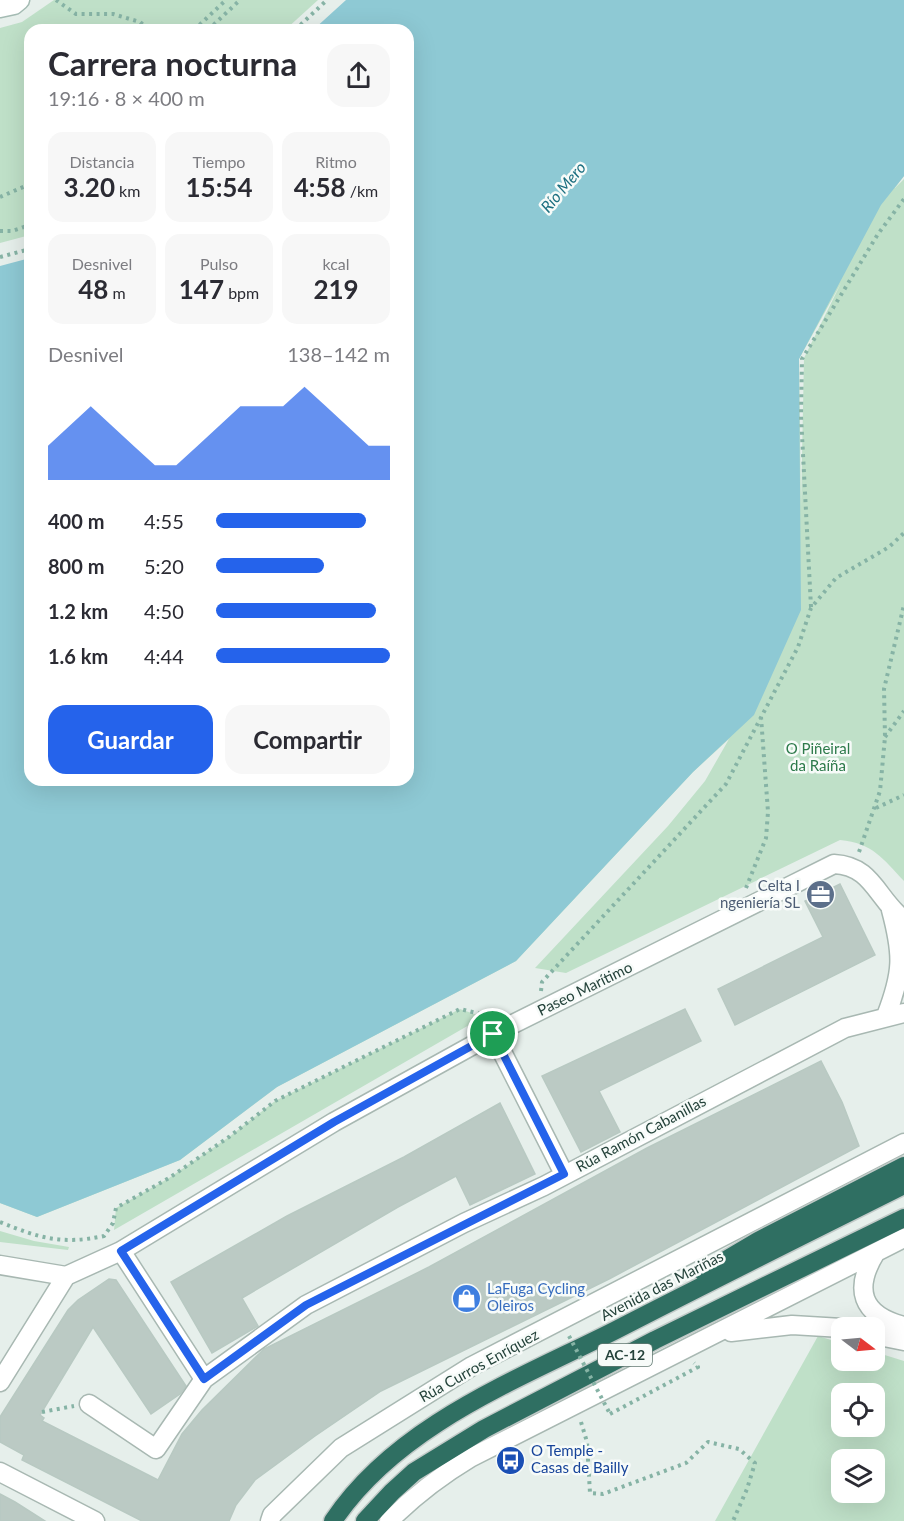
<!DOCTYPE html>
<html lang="es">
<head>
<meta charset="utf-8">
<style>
  body { margin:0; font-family:Lato,sans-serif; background:#f7f7f7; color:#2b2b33; height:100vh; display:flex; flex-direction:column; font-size:22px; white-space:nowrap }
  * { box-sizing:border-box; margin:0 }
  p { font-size:20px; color:#7c7c81 }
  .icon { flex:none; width:33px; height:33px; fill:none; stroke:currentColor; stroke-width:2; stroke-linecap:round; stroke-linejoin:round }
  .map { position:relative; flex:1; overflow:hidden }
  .details { position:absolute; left:24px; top:24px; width:390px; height:762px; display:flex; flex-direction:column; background:#fff; border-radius:18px; box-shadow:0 6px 24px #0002 }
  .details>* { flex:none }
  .needle { width:39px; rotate:106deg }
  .tools { position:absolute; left:831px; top:1317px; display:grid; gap:12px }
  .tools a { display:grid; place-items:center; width:54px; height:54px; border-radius:12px; background:#fff; box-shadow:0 6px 24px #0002; font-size:30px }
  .pin { position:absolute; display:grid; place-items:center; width:51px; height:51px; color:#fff; margin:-26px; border:3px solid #fff; border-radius:50%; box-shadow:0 2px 6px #0007 }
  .round { display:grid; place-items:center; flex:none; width:63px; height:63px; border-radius:18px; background:#f7f7f7 }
  .head { display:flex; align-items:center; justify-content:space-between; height:102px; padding:0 24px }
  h1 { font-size:33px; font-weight:700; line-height:45px }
  .stats { display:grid; grid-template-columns:repeat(3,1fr); gap:9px; height:102px; padding:6px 24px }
  .stats div { display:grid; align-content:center; border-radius:15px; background:#f7f7f7; text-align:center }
  .stats b { font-size:26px; font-weight:700 }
  .stats small { font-size:16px; font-weight:400 }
  .stats p { font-size:16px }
  .chart { height:168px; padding:12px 24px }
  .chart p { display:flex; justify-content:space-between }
  .chart svg { width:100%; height:108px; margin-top:6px; fill:#2563eb; opacity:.7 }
  .action { display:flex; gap:12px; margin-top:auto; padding:12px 24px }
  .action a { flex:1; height:69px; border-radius:18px; background:#2563eb; color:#fff; font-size:24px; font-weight:700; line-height:69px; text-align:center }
  .action a+a { background:#f7f7f7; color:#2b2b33 }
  ul { padding:0 24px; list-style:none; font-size:20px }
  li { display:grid; grid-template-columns:96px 72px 1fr; align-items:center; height:45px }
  li i { height:15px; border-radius:8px; background:#2563eb }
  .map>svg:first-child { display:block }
  .green { fill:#bfe0c8; fill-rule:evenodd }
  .water { fill:#8ec9d4 }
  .building { fill:#bbcac4; stroke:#b8c9c2; stroke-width:1.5 }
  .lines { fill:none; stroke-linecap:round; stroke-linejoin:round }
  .street-casing { stroke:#a8b8b2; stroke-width:21 }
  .secondary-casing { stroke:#a4bbb3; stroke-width:21 }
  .highway-casing { stroke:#c2cac8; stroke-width:21 }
  .path { stroke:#86b3a5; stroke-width:4; stroke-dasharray:3 4.5; stroke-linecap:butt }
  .street { stroke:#fff; stroke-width:18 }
  .secondary { stroke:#fff; stroke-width:18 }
  .highway { stroke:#2f6f62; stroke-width:18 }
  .path-bridge { stroke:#86b3a5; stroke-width:4; stroke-dasharray:3 4.5; stroke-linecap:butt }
  .route-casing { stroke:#fff; stroke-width:12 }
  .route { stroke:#2563eb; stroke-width:8 }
  .labels { text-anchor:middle; stroke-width:5; stroke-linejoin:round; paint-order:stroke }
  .shield { fill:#f7fbf9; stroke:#637a73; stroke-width:1.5 }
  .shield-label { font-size:14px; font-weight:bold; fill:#24423a }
  .park-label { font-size:15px; fill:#2d7a4b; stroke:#f7fbf9 }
  .service-label { font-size:15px; fill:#4e5e75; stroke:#f7fbf9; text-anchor:end }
  .street-label { font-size:15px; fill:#24423a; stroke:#f7fbf9 }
  .shop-label { font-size:15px; fill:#366cbe; stroke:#f7fbf9; text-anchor:start }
  .transit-label { font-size:15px; fill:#164399; stroke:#f7fbf9; text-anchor:start }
  .water-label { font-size:16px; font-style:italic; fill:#1c6f80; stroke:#f7fbf9 }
</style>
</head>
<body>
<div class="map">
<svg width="904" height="1521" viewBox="0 0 904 1521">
  <rect width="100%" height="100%" fill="#e6efeb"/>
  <path class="green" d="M54,0H318L285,30H30V235L0,243V28L22,22Z
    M904,0V176L895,188L904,179V881C883,859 873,843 840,840L566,973L535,968L668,826L705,781L729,739L693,772L516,961L277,1087L180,1160L37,1217L0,1203V602L30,780H408ZM841,283L804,358L801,507L799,359Z
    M460,1009L483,1017L114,1230L116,1208L169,1178L229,1137L275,1101Z
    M0,1231L34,1241L69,1247L68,1250L0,1242Z
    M818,1336L841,1343L842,1360H874L875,1352L904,1361V1521H715ZM842,1394H874V1426H842ZM842,1460H874V1492H842Z"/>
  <path class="water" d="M346,0H904V176L881,205L799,359L801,610L754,715L693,772L516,961L277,1087L180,1160L37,1217L0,1203V266L30,258V780H408V30H313Z"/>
  <path class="building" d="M840,884L875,955L735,1025L718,989L823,937L805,901Z
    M685,1009L701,1041L599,1091L620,1132L581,1152L542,1076Z
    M821,1061L842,1102L859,1146L609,1279L381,1391L315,1436L255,1480L236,1505L229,1521H142L22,1460L24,1455L0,1442V1417L68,1310L78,1300L109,1279L116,1280L186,1386L180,1394L151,1414L93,1327L40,1415L44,1418L42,1421L158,1480L182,1434L202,1410L264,1349L429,1267L647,1148Z
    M500,1103L535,1174L470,1205L456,1176L398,1207L242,1298L258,1326L212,1353L171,1282L287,1216L404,1157Z
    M0,1494L15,1502L45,1521H0Z"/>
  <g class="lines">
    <defs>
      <path id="street" d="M886,1016C903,972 903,955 891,910
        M493,1034L564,1174
        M121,1251L204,1379
        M876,1252C853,1289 861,1315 904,1326
        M0,1265L66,1276L121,1251L334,1122L493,1034L834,864C873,866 876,898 904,920
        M731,1332L792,1325L842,1328
        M874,1335L904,1341
        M0,1382L66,1276
        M89,1404L156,1449L204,1379L306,1305L464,1223L544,1186L845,1028L904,1013
        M0,1472L95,1521
        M270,1521L272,1515L341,1448L472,1366L904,1143
        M389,1521C414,1496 440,1476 470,1458L904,1238"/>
      <path id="secondary" d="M0,8L14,5L20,0"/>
      <path id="highway" d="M704,1273L758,1241L904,1166
        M333,1521C397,1425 517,1380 616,1330C711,1281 808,1233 904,1185
        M365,1521L392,1492L414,1472L484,1429L655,1340L904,1218"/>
    </defs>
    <use href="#street" class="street-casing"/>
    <use href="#secondary" class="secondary-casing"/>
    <use href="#highway" class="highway-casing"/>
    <path class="path" d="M56,0L76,14H113L140,22L149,30
      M194,30L226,0
      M208,30L240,0
      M295,30L327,0
      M0,197L30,184
      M0,231H12L30,225
      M0,257L30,249
      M811,607L801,416L802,359L878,234L904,199
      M885,737L904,711
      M876,808L904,795
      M859,852L880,791L885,737L884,689L904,605
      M746,888L766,838L768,812L761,717
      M541,991L542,982L726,784L798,647L811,608L836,578L889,547L904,533
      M0,1222C39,1238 62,1245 104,1236L113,1223L116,1208L169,1178L229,1137L275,1101L460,1009L481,1014L486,1020
      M42,1412L74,1406
      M610,1414L698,1367L694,1363
      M581,1422L587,1442L590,1493L603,1494L686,1463L708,1442L739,1449L755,1463L747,1489L733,1521"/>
    <use href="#street" class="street"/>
    <use href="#secondary" class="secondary"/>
    <use href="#highway" class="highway"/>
    <path class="path-bridge" d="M569,1336L610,1414"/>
  </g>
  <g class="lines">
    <defs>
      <path id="route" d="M493,1034L564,1174L306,1305L204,1379L121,1251L334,1122Z"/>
    </defs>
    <use href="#route" class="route-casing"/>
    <use href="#route" class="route"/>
  </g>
  <defs>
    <symbol id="office-disc" viewBox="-11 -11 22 22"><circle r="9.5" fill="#5c6f8a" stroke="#f7fbf9"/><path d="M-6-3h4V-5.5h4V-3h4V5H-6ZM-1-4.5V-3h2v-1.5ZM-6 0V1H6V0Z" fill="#fff"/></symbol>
    <symbol id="shop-disc" viewBox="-11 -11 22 22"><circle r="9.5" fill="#3f7fe0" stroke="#f7fbf9"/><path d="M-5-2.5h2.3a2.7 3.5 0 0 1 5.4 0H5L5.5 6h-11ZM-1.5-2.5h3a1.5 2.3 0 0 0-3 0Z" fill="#fff"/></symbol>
    <symbol id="bus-disc" viewBox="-11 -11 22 22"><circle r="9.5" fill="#1a4fb4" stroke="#f7fbf9"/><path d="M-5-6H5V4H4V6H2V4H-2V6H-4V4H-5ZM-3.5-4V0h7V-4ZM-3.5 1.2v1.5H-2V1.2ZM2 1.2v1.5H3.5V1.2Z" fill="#fff"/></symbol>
  </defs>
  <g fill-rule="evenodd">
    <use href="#office-disc" x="804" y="878" width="33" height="33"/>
    <use href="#shop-disc" x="450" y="1282" width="33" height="33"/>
    <use href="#bus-disc" x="494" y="1444" width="33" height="33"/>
  </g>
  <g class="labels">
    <rect class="shield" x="598" y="1344" width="54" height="22" rx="4.5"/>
    <g class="shield-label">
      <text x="625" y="1360">AC-12</text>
    </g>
    <g class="park-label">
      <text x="818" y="754">O Piñeiral<tspan x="818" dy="17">da Raíña</tspan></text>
    </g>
    <g class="service-label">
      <text x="800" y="891">Celta I<tspan x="800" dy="17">ngeniería SL</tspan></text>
    </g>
    <g class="street-label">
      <text transform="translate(585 989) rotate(-26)" y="5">Paseo Marítimo</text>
      <text transform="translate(641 1134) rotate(-28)" y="5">Rúa Ramón Cabanillas</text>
      <text transform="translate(662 1286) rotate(-27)" y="5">Avenida das Mariñas</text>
      <text transform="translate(479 1366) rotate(-29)" y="5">Rúa Curros Enríquez</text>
    </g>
    <g class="shop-label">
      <text x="487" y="1294">LaFuga Cycling<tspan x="487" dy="17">Oleiros</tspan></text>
    </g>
    <g class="transit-label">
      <text x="531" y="1456">O Temple -<tspan x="531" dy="17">Casas de Bailly</tspan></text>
    </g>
    <g class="water-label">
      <text transform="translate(563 187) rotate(-50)" y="6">Río Mero</text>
    </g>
  </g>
</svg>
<div class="tools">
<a><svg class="needle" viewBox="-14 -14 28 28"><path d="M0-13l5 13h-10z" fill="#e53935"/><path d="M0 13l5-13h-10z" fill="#7c7c81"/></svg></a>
<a><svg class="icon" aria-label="locate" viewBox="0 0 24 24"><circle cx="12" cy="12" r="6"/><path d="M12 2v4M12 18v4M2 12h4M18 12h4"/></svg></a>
<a><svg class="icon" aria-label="layers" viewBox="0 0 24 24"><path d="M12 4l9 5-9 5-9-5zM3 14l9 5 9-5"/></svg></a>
</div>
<div class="pin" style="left:493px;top:1034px;background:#1e9e55"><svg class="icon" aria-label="arrive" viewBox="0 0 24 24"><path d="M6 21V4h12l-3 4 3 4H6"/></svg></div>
<section class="details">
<div class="head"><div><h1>Carrera nocturna</h1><p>19:16 · 8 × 400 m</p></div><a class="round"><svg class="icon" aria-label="share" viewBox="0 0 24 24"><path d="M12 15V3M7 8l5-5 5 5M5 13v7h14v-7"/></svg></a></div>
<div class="stats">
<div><p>Distancia</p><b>3.20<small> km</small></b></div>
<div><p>Tiempo</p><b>15:54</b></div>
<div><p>Ritmo</p><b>4:58<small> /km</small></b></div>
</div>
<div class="stats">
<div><p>Desnivel</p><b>48<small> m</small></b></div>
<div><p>Pulso</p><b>147<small> bpm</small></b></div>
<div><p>kcal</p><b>219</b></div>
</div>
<div class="chart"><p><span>Desnivel</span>138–142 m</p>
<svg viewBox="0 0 160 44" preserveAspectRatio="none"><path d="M0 44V30L10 22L20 14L30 22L40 30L50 38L60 38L70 30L80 22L90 14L100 14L110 14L120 6L130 14L140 22L150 30L160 30V44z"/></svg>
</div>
<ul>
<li><b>400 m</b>4:55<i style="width:86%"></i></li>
<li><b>800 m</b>5:20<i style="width:62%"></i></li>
<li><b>1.2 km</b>4:50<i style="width:92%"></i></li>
<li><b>1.6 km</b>4:44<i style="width:100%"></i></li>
</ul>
<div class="action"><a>Guardar</a><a>Compartir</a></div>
</section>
</div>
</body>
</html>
